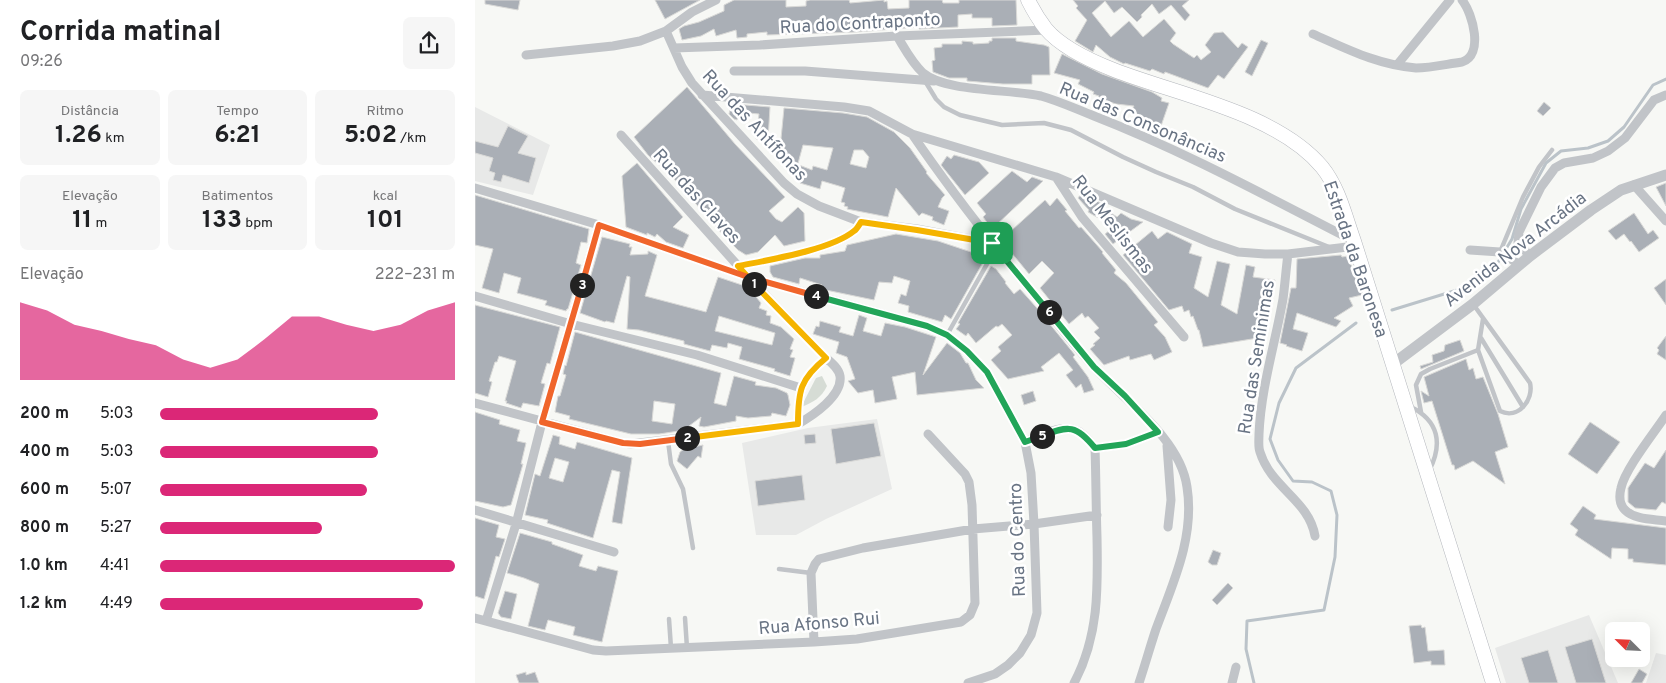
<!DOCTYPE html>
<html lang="pt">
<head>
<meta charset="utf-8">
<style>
  body { margin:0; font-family:Overpass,sans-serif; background:#f6f6f6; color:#202124; height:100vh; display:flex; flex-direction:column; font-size:19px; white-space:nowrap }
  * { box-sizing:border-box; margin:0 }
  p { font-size:16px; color:#757577 }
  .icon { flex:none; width:28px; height:28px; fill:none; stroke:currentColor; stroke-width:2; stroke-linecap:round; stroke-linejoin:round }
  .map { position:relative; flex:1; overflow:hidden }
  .drawer { display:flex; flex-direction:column; background:#fff; width:475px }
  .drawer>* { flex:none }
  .needle { width:32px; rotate:294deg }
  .controls { position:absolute; left:1130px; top:622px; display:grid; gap:10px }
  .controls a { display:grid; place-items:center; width:45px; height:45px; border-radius:8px; background:#fff; box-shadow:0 5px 20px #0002; font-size:25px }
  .pin { position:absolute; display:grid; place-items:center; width:42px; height:42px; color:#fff; margin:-21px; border-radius:10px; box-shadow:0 2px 8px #0006 }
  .km { position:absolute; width:25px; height:25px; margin:-12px; border-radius:50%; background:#222; color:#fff; font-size:14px; line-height:25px; text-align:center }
  .round { display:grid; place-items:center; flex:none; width:52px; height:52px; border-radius:8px; background:#f6f6f6 }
  .headline { display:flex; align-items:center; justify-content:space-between; height:85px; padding:0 20px }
  h1 { font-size:28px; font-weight:700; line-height:38px }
  .metrics { display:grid; grid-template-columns:repeat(3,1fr); gap:8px; height:85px; padding:5px 20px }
  .metrics div { display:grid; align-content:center; border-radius:8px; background:#f6f6f6; text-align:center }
  .metrics b { font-size:25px; font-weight:700 }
  .metrics small { font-size:14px; font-weight:400 }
  .metrics p { font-size:14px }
  .chart { height:140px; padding:10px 20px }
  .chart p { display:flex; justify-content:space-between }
  .chart svg { width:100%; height:90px; margin-top:5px; fill:#db2777; opacity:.7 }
  ul { padding:0 20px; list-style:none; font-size:16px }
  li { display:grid; grid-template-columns:80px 60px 1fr; align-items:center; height:38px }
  li i { height:12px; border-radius:6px; background:#db2777 }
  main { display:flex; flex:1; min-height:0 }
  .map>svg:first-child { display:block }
  .built { fill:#e8e9e8 }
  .green { fill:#d6dcd5 }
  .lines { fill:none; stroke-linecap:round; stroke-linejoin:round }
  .stream { stroke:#bbc3c9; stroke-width:3 }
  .building { fill:#aaafb6; stroke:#d9d9d7; fill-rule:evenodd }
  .secondary-casing { stroke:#b4b7bd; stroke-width:15 }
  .service { stroke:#c1c4c8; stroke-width:4.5 }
  .minor { stroke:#c1c4c8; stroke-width:9 }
  .tertiary { stroke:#c1c4c8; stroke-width:11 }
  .secondary { stroke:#fff; stroke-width:14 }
  .split-1-casing { stroke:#fff; stroke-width:10 }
  .split-2-casing { stroke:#fff; stroke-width:10 }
  .split-3-casing { stroke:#fff; stroke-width:10 }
  .split-4-casing { stroke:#fff; stroke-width:10 }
  .split-5-casing { stroke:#fff; stroke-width:10 }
  .split-6-casing { stroke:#fff; stroke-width:10 }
  .split-7-casing { stroke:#fff; stroke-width:10 }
  .split-1 { stroke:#f5b400; stroke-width:6 }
  .split-2 { stroke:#f5b400; stroke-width:6 }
  .split-3 { stroke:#f0652b; stroke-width:6 }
  .split-4 { stroke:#f0652b; stroke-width:6 }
  .split-5 { stroke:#22a559; stroke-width:6 }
  .split-6 { stroke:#22a559; stroke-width:6 }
  .split-7 { stroke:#22a559; stroke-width:6 }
  .labels { text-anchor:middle; stroke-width:5; stroke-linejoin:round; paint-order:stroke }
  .street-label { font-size:18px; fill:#697484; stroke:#fff }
</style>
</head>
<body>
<main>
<section class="drawer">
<div class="headline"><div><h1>Corrida matinal</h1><p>09:26</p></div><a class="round"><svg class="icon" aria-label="share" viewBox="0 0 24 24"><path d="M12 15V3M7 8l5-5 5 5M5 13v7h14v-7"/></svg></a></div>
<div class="metrics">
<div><p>Distância</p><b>1.26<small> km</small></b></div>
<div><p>Tempo</p><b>6:21</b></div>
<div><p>Ritmo</p><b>5:02<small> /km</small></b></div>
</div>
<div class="metrics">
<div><p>Elevação</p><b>11<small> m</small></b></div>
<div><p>Batimentos</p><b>133<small> bpm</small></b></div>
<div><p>kcal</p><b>101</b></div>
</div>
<div class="chart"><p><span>Elevação</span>222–231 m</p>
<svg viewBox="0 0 160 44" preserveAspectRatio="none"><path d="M0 44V6L10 10L20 17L30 20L40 24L50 27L60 34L70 38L80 34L90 24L100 13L110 13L120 17L130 20L140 17L150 10L160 6V44z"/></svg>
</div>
<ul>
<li><b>200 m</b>5:03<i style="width:74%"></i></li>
<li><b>400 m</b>5:03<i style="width:74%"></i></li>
<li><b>600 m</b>5:07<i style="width:70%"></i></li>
<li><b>800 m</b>5:27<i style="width:55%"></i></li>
<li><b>1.0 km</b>4:41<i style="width:100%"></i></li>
<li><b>1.2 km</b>4:49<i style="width:89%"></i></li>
</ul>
</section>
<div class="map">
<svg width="1191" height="683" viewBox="0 0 1191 683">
  <rect width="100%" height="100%" fill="#f7f8f5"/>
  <path class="built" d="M0,107L75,145L58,195L0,181Z
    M402,419L417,489L351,519L321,535H281L267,443L333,428Z
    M1114,615L1143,683H1031L1020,648Z
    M1181,653L1191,655V683H1171Z"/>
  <path class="green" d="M347,376L352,386C346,398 339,402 326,407L341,378Z"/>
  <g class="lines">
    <path class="stream" d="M917,310L992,287L1019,269L1037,239L1046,209L1071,163L1086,151L1113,148L1133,141L1149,127L1178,85L1191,79
      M779,683L771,649L772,621L849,610L860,557L862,515L856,491L837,482L818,481L803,460L795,439L804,403L821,368L881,323"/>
  </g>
  <path class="building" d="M10,0H45L43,10L10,4Z
    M180,0H225L190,19Z
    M259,0H311V7L331,6V1L335,0H374L375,3L409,0V2L412,1L413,9L434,8V0H467L468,3H484V0H541L542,25L517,26V18H497V14L483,15V27L444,29V27L381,32L292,35V32L272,34V37L262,38L261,30L241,36L239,29L226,36L207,40L204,29L209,26L224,22L249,11V5Z
    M598,0H714L707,6L715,15L710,21L696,5L684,14L677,4L666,15L667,17L662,22L647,7L639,13L630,1L617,13L636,37L654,21L668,37L689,19L701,33L695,41L698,44L719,58L722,55L726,60L736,52L730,45L739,33L748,32L763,48L767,43L773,47L749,79L743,75L733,88L690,72L689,74L677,69L675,71L650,63L649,64L635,57L621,45L618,52L600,41L612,20L601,8L603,6Z
    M517,38H541V41L569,45L574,47L575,75H557V84H528L492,81V78H474L458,72L457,61L460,60L459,48L467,47V44H487V41L498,42V44L514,43V41H517Z
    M786,40L793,43L777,76L770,72Z
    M587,54L627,74L677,92L687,98L686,101L694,103L686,126L656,111L659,106L641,104L623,98L624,96L618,94L619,92L603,84L605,80L579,73Z
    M212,87L260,144L310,197L294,211L301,219L307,222L323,207L329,213L330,241L309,246L300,235L283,252L271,255L263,250L250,237L200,180L173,155L159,137Z
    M1069,102L1076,108L1068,116L1062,111Z
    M258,104L295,107L293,140L281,139L284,114L264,112L262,120L259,119L254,114L255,110L257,111Z
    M309,108L368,113L392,117L419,132L435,148L452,172L451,173L470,195L467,198L463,207L474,211L469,225L457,220L458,217L447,213L444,216L421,188L413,217L372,209L373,207L369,206L370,203L366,202L370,188L364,186L347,181L345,189L325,183L326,180L321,178L324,165L337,170L338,166L352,170L358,148L328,145L322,167L308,162L311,151L305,149ZM379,150H388L394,157L391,168L375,164Z
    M33,126L53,136L43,153L61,158L54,183L28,175L26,182L18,180L20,173L14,171L18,158L0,153V141L23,147Z
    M479,155L504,162L514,173L490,195L466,165L472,156L476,159Z
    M162,163L208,217L198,227L214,235L208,248L191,242L182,234L180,237L172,233V235L151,227L147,176Z
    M537,171L552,182L557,177L568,181L517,229L508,217L511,214L502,203Z
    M1191,183V206L1181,187Z
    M606,194L628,204L627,207L642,217L646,213L656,219L668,222L638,244L630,234L639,227L613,212L614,210L603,198Z
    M0,195L114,229L112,243L106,242L101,263L106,265L93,309H92L91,311L70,305L72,301L42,293L46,278L29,273L24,293L7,288L18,249L0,245Z
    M582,198L592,210L590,211L604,228L606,227L628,252L627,253L641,270L639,273L651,283L683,322L679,325L690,337L697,352L679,360L676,354L655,360L654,356L629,365L615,349L620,345L618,344L625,338L619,332L624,328L613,316L610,318L607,313L594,324L565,288L579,273L567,261L554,274L526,240L570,200L575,206Z
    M1159,213L1173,234L1178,230L1184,238L1164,252L1156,241L1155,242L1149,234L1141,240L1133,231Z
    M677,231L683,239L692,232L717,244L714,253L727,257L719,288L733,297L742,261L755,264L746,305L762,314L771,265L780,267L778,277L800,280L789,337L728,347L724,330H723L718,316L716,317L714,310L709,312L707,306L694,310L648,255Z
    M421,234L463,241L511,257L476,319L470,315L467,322L433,312L434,306L423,303L426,294L431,296L435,281L419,276L417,283L404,282L399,300L346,289L347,285L325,278L324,284L298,277L295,272V266L330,258H345V255L370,251L372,245Z
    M127,237L155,244L154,247H157L155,255L173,254V251L182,255L170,296L231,312L243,277L273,287L286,303L284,308L292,311L291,315L296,316L295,323L306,327L319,339L315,349L318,350L315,357L320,358L315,376L299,371L300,369L264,359L267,347L253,343L252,348L237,345L235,351L209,344V341L164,330L152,329L155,277L152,276L139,323L131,321L130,322L105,313ZM244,316L300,333L297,345L240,331Z
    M866,255L867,257L873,256L887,295L874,298L878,306L859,318L866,321L861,327L822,313L818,329L833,333L827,351L811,346L812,345L805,343L816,288H821L822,259Z
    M516,266L521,269L531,282L530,283L539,294L545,289L561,307L600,355L598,357L613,377L619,390L609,393L606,384L601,388L591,375L598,370L584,353L566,367L569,371L533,379L516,360L526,351L523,347L537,335L527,324L523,327L521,326L501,343L493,333L491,336L481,329L485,324L483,323Z
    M1191,279V305L1179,288Z
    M0,305L85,327L75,364L72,363L66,383L70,384L64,406L48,403L46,408L31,403L32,401H30L41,361L24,356L22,362H20L14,381L17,382L13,397L0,393Z
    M384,315L392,318L388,331L406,336L410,323L430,327L461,337L448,375L472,343L485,353L491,363H493L501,380L509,388L442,395L440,372L417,377L422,399L400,403L398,390L383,393L373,381L380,379L372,357L361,353L364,342L338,334L341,326L344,327L345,321L366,327L364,332L378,336Z
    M100,332L246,373L239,403L251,406L259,376L281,382L280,385L301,388L312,393L313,395L315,405L311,416L297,413L296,416L273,418L261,416V421L229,427L224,426L226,417L214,426L217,427V429L184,434H156L94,419L95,416L80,412L83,396H85L91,375L88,374L90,365L91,366ZM179,401L200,404L197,424L177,421Z
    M1191,336V360L1182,354L1184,350L1182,348Z
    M985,340L989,351L946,369L945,366L958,362L957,355L969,351L970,345Z
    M991,359L994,370L998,368L1001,379L1008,377L1023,414L1033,447L1020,452L1030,484L998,461L980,470L979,465H977L957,401L949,403L946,391L954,396L949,377Z
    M558,391L561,401L549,405L546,395Z
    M0,412L25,420L24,424L45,430L42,441L51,443L46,464H48L36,505L28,507L0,501Z
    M1115,422L1145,442L1122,474L1093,454Z
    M399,423L406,456L361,464L356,429Z
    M340,434L341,443L330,444L329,435Z
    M78,435L85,437L84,444L100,449L102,442L157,458L147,524L137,522L145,472L137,470L118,538L72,523L73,520L50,515L60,474L65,476ZM80,458L94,462L88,482L74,478Z
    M228,445L226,458L223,456L212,469L202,461L205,452L209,449Z
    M1191,450V504L1187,502L1181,510L1160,508L1153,502V488L1170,463L1179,468Z
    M327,475L330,500L283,506L280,481Z
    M1108,506L1121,515L1119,519L1191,528V565L1158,562V559H1153V549L1137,548L1136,559L1100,535L1103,530L1095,524Z
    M0,518L24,525L21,537L30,539L24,557L21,556L9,599L0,596Z
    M45,533L77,542V544L108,555L104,566L121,571L123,566L143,571L127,642L98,635L100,627L73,620L70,630L53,626L64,584L49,578L32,573Z
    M738,550L746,553L742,565H737L733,562Z
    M753,583L758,588L742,605L737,600Z
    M30,591L42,594L36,619L26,617L23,613Z
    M946,625L947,628L950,627L953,651L969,650L970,665H956V661L939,663L934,626Z
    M1117,639L1131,683H1101L1090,647Z
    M1073,650L1083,683H1054L1046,658Z
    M1164,669L1172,674L1167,683H1156Z
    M51,672V675L60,672L64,683H44L41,675Z"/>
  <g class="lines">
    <defs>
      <path id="secondary" d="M553,0C558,10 564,20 571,29C587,48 616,61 639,70C703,95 802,113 847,167C864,188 870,216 879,241L1018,683"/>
    </defs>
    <use href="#secondary" class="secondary-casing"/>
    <path class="service" d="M450,81L461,99L469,107L485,115L527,125L569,123L596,130L648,157L681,172L718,187L760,209L854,247
      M1025,252L1048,197L1064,167L1077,150
      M998,304L1055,383C1059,400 1043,420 1025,411L1003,350L1008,319
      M472,335L521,248
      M1006,338L1048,407
      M936,407C964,421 968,444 954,471
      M946,412L941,385L946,374L955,369L1003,350
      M193,441L196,464L208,489L218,548
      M304,569L336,573
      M210,618L212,648
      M194,619L196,648"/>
    <path class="minor" d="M191,31L207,67L217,83L309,183L322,194L344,206L386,222L442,229L517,243
      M838,34C872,49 903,65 941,68C956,68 972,64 987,62C1009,55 998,14 987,0
      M422,36C430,49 437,63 448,73C470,92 535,89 566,96C584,101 601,109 619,116C709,151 793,197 879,241
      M199,48L285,45L422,36L572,30
      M51,55L138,46L165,41L191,31L217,12L241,0
      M922,65L975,0
      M259,71H330L459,81
      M227,95L369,107L394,111L437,134L581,177L736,243L763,252L790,254H813L881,246
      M437,134C476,191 519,246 563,299C581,322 599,345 618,366C650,401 705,438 712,487C720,537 698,583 681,629C675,647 670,665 664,683
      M581,177L607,217L709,337
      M1159,185L1191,221
      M0,188L124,225L273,277L452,326L472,335L492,351L512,372L550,442L556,473L559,524L562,613L556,635L545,653L533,665L520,674L493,683
      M995,250L1025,252L1045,265
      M813,254C811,269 810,284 808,299C800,344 786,388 784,434C784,440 783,447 785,452C796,488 834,500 840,536
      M1055,256L1043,243L1044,232L1066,187L1080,168L1089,163L1118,158L1133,151L1150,138L1179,100L1191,95
      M263,266C293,260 356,250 379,231C381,229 384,225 386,222
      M0,296L96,324L222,355L326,388
      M0,403L148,443L156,444L323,424C323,392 325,379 351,358L273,277L146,135
      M1191,415C1179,433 1150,469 1146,488C1144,496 1144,504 1150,510C1160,520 1178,519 1191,521
      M323,424C337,416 368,396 365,376C364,369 357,363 351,358
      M550,442C565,436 586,423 603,431C610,435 615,442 620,448C621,478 621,507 622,537C623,588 624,636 599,683
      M692,446L696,500L693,527
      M620,448L651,444L683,432
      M0,510L139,552
      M0,618L118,650L131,651L339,642L382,639L486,622L495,615L500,603L497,505L494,482L490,474L453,434
      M11,621L41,524L67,422L124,225
      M339,642L336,573L340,564L344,559L388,548L498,529L559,524L622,515
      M757,683L761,667"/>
    <path class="tertiary" d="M918,364L998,304L1055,256L1116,210L1146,190L1191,175"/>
    <use href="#secondary" class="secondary"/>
  </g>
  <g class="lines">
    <defs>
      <path id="split-1" d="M279,284L263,266C293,260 356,250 379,231C382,229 384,225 386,222L442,230L517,243"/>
      <path id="split-2" d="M212,438L323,424C323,391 325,379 351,358L279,284"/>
      <path id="split-3" d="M107,285L67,422L148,443L165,444L212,438"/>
      <path id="split-4" d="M107,285L124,225L273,277L341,296"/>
      <path id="split-5" d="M341,296L452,326L472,335L492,351L512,372L550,442L567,436"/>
      <path id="split-6" d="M567,436C594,425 601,425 620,448L651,444L683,432L650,396L619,367L574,312"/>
      <path id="split-7" d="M517,243L574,312"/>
    </defs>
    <use href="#split-1" class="split-1-casing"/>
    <use href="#split-2" class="split-2-casing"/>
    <use href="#split-3" class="split-3-casing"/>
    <use href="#split-4" class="split-4-casing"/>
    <use href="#split-5" class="split-5-casing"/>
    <use href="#split-6" class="split-6-casing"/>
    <use href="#split-7" class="split-7-casing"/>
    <use href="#split-1" class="split-1"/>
    <use href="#split-2" class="split-2"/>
    <use href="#split-3" class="split-3"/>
    <use href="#split-4" class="split-4"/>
    <use href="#split-5" class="split-5"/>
    <use href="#split-6" class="split-6"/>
    <use href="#split-7" class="split-7"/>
  </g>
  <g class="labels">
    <g class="street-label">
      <text transform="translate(385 23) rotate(-3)" y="6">Rua do Contraponto</text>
      <text transform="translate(668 122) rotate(23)" y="6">Rua das Consonâncias</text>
      <text transform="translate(280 125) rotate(47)" y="6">Rua das Antífonas</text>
      <text transform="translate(222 196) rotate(48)" y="6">Rua das Claves</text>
      <text transform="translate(638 224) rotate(52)" y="6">Rua Meslismas</text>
      <text transform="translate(1040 249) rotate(-38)" y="6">Avenida Nova Arcádia</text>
      <text transform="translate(881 259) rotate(71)" y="6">Estrada da Baronesa</text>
      <text transform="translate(781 357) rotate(-81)" y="6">Rua das Seminimas</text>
      <text transform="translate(542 540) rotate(-92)" y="6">Rua do Centro</text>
      <text transform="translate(344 623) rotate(-5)" y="6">Rua Afonso Rui</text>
    </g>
  </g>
</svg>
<div class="controls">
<a><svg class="needle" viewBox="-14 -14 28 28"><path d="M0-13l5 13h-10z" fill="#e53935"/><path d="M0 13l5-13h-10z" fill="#757577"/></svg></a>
</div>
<div class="pin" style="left:517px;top:243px;background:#1e9e55"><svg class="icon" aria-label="arrive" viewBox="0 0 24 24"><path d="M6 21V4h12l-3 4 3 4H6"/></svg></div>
<b class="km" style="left:279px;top:284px">1</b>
<b class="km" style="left:212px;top:438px">2</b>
<b class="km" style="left:107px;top:285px">3</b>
<b class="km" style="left:341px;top:296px">4</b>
<b class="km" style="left:567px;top:436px">5</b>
<b class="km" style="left:574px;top:312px">6</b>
</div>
</main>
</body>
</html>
